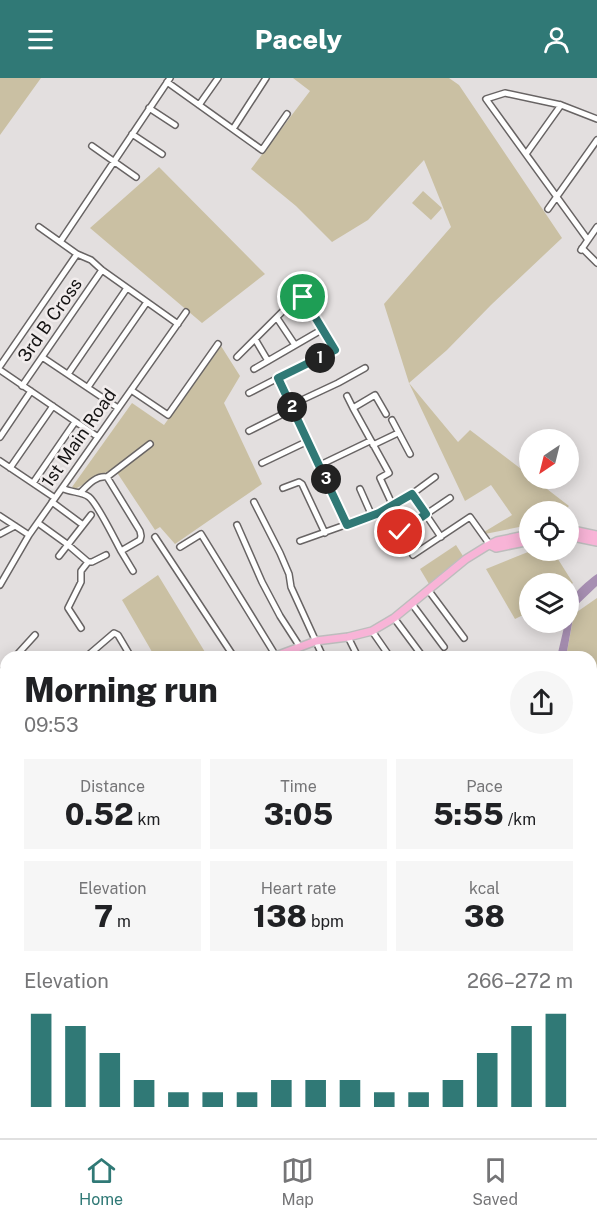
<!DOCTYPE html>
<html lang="en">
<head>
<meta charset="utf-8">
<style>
  body { margin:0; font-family:"Public Sans",sans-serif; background:#f6f6f6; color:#202124; height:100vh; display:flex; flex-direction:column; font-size:22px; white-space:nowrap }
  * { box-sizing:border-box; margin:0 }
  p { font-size:20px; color:#757577 }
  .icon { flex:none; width:33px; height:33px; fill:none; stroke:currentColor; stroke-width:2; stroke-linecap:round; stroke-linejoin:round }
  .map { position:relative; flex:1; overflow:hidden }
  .drawer { position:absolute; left:0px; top:573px; width:597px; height:488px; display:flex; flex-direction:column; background:#fff; border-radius:18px 18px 0 0; box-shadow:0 3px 15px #0003 }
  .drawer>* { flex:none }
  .needle { width:39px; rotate:215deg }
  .tools { position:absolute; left:519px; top:351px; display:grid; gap:12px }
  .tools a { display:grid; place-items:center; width:60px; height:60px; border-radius:50%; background:#fff; box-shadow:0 3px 15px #0003; font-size:30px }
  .pin { position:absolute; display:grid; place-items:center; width:51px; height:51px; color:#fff; margin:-26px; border:3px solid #fff; border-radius:50%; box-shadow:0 2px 6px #0007 }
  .km { position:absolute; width:30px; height:30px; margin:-15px; border-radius:50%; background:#222; color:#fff; font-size:16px; line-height:30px; text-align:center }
  .round { display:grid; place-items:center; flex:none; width:63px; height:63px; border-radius:32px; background:#f6f6f6 }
  .headline { display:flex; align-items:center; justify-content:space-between; height:102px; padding:0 24px }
  h1 { font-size:33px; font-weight:800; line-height:45px }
  .stats { display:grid; grid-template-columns:repeat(3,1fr); gap:9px; height:102px; padding:6px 24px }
  .stats div { display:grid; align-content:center; border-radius:0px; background:#f6f6f6; text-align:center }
  .stats b { font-size:30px; font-weight:800 }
  .stats small { font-size:16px; font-weight:400 }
  .stats p { font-size:16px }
  .chart { height:168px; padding:12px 24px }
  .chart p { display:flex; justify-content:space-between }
  .chart svg { width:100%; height:108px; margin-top:6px; stroke:#307976; stroke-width:6 }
  header { display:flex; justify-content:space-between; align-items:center; height:78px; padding:0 24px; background:#307976; color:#fff; font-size:27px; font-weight:800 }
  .tabs { display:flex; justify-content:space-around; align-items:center; height:84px; border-top:2px solid #e0e0e0; background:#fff; font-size:16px; color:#757577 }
  .tabs a { display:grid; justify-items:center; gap:3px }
  .tabs .current { color:#307976 }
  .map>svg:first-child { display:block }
  .green { fill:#cac0a3 }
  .water { fill:#a78fb2 }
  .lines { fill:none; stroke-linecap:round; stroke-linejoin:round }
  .minor-casing { stroke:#686464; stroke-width:8 }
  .major-casing { stroke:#bdbdbd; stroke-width:10 }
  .minor { stroke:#fff; stroke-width:5 }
  .major { stroke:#f8b4d7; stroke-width:7 }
  .route-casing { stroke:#fff; stroke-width:12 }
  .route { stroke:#307976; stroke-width:8 }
  .labels { text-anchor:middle; stroke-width:5; stroke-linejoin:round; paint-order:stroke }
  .street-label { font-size:18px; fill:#141313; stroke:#f1ecec }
</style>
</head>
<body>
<header><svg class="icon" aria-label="menu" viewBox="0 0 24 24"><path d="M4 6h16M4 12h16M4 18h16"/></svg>Pacely<svg class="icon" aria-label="person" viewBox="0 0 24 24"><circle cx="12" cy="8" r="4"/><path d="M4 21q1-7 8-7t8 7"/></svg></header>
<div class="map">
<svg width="597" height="1060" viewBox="0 0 597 1060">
  <rect width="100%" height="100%" fill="#e3dfdf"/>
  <path class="green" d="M0,0H41L0,57Z
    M293,0H449L459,7L562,160L491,227L447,272L409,305L458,364L470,352L529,397L530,400L534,401L569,428L564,433L530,434L529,447L485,456L484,454L512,437L491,407L465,423L409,305L384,226L451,149L424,82L368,142L332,164L296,128L251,91L310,13Z
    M159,89L265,196L202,245L90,150Z
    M423,113L442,130L431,142L412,125Z
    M221,268L240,298L224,325L262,406L175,466L160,449L155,452L114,390L75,411L72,409L132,325L164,347Z
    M456,467L463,478L429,506L420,491Z
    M533,472L536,473L541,482L556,478L573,505L569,508L568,506H530L529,534L515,541L486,491Z
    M158,497L208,579H155L122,522Z
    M597,520V703L591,699V579H566L574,536Z"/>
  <path class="water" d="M597,496V508L575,529L566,579H557L565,545L568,544C568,538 567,531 569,525C572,516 589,501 597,496Z"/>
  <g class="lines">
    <defs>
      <path id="minor" d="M167,4L262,72L287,36
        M199,27L218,0
        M149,30L175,47
        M233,51L266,0
        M132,56L162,76
        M92,68L136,99
        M526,76L561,27
        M548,131L597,62
        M39,149L77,176L91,182L102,192L178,246
        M588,162L486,21L505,15L561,27L597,41
        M60,164L170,0
        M582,170L597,185
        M581,172L597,149
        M277,240L295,267
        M255,261L268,283
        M42,279L118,330
        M237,279L298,218L300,217L303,219L335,272L278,300L320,387
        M0,288L77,176
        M254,291L323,251
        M0,292L98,359
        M68,296L127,210
        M22,308L102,192
        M88,309L147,224
        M131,312L168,337L218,266
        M249,315L278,300
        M347,318L353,330
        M291,327L338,305L365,290
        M386,336L375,317L353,330L389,395L380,400L393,428
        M392,342L410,376
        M249,353L293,331
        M0,359L31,313
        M373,367L398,355
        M0,383L55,420
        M262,385L308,363
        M10,390L53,328
        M107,399L150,366
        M33,405L75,344
        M62,410C71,415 81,413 89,419C97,425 115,462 121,473L140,462L141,458L140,453L107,399C96,397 87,408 80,415
        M283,410L299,404L302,406L325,455
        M360,411L372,438
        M412,416L435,399
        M52,424L83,447
        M254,424L280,475L289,496L291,509L323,579
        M0,438L29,457
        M38,445L67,466L88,484H92L106,477
        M237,447L262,504L280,538L300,569
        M347,447L320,387L370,363
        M400,454L450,420
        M0,456L15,448
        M155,459L234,579
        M300,463L379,435L412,416L441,459
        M180,469L201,456L276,578
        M121,473L133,493
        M413,477L470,439L490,467
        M59,478L91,437
        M0,507L29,457L186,234
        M429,513L464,560
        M412,526L444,569
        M394,540L423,579
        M81,550L68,530L81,504V493L88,484
        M372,553L390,579
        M348,559L358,579
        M15,579L35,557
        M86,579L114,555L118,557L131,579
        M0,596L6,589
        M0,633L6,636
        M0,695H6
        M591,701L597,705
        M0,722L6,726
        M0,768L6,773
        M0,825L6,813
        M0,880L6,886
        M591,914L597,905
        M0,916L6,910
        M0,1004L6,998
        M591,1012L597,1016
        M0,1041L6,1034
        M227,1054L237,1060
        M331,1054L338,1059L337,1060
        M355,1054L367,1060
        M519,1054L528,1060
        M67,1060L71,1054
        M428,1060L430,1057L438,1060
        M553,1060L554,1054
        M593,1060L597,1052"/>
      <path id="major" d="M568,451L597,457
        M568,458L597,464
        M490,467L496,470L530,463
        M273,579L316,563L348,559L372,553L394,540L466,481L487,468L497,463L530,456
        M0,665L6,669
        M591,773L597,768
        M591,780L597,775
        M122,1060L126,1054
        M129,1060L133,1054"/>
    </defs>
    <use href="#minor" class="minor-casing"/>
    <use href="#major" class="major-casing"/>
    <use href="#minor" class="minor"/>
    <use href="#major" class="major"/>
  </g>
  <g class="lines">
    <defs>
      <path id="route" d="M303,219L335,272L278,300L347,447L379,435L412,416L426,436L400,454"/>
    </defs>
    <use href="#route" class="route-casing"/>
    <use href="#route" class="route"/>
  </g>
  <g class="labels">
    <g class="street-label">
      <text transform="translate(50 242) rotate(-55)" y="6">3rd B Cross</text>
      <text transform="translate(79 360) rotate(-55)" y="6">1st Main Road</text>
    </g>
  </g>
</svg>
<div class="tools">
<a><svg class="needle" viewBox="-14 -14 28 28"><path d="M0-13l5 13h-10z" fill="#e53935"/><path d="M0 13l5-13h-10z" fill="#757577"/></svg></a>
<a><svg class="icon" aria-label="locate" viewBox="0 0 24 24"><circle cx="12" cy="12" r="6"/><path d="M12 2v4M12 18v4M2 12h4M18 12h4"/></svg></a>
<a><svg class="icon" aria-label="layers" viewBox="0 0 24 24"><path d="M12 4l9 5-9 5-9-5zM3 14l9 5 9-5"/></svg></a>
</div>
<div class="pin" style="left:303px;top:219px;background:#1e9e55"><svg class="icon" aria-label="arrive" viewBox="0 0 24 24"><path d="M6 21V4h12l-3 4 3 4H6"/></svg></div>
<div class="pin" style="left:400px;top:454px;background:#d93025"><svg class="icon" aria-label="check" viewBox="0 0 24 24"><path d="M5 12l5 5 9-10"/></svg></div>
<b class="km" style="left:320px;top:280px">1</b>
<b class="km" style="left:292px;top:329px">2</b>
<b class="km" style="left:326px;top:401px">3</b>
<section class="drawer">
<div class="headline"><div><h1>Morning run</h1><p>09:53</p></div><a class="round"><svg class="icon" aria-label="share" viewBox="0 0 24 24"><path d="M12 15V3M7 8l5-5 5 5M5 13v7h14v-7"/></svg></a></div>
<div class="stats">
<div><p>Distance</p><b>0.52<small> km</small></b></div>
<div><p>Time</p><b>3:05</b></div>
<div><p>Pace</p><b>5:55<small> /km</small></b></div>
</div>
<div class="stats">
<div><p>Elevation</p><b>7<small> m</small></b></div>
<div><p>Heart rate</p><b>138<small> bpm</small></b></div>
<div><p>kcal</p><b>38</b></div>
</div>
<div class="chart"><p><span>Elevation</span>266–272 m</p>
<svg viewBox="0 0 160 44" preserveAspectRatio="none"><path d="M5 44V6M15 44V11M25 44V22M35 44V33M45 44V38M55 44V38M65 44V38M75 44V33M85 44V33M95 44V33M105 44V38M115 44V38M125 44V33M135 44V22M145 44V11M155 44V6"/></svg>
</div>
</section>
</div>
<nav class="tabs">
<a class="current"><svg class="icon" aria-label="home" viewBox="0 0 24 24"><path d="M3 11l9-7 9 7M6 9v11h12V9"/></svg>Home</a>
<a><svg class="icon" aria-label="map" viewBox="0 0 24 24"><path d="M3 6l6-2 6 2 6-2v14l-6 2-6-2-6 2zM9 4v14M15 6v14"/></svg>Map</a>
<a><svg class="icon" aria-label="saved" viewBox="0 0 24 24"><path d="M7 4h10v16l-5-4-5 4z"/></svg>Saved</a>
</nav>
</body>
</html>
